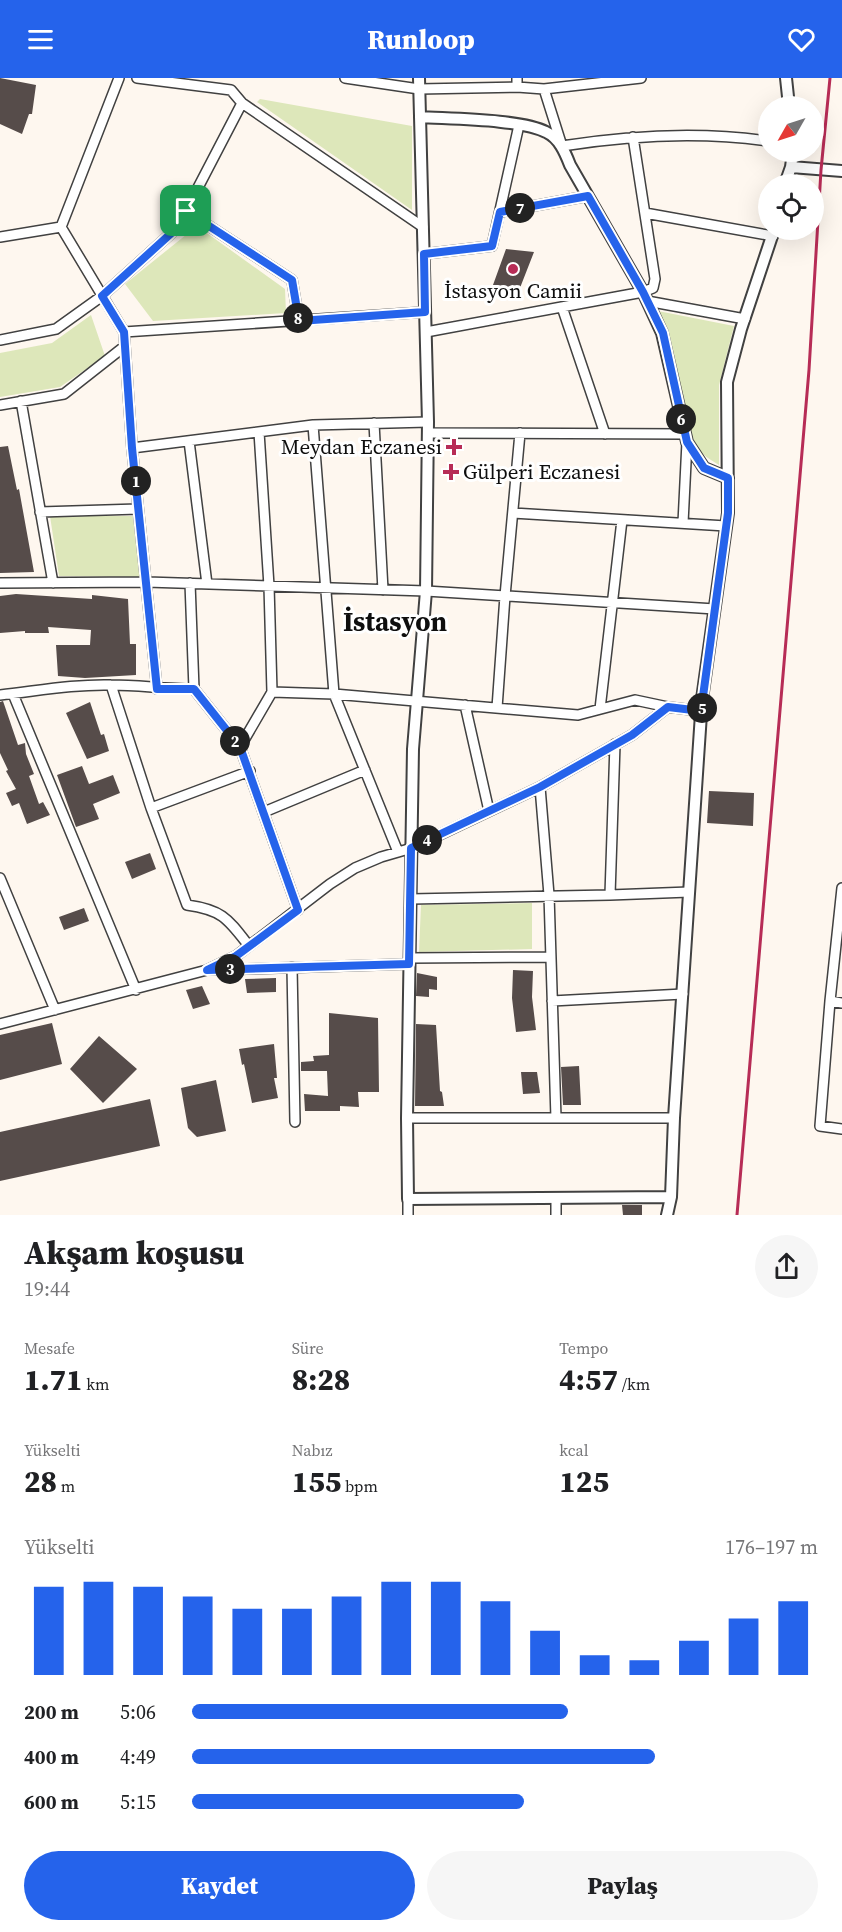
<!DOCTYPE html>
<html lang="tr">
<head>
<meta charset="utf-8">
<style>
  body { margin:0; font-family:"Source Serif 4",serif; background:#f6f6f6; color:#202124; height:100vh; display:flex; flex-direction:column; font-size:22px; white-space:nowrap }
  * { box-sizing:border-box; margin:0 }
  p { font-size:20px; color:#757577 }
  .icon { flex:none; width:33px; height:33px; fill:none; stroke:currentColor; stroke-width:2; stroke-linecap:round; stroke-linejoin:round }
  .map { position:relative; height:1137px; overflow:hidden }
  .details { display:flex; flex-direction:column; background:#fff; flex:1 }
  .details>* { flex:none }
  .needle { width:39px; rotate:231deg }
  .controls { position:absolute; left:758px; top:18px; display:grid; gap:12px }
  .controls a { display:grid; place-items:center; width:66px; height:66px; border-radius:50%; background:#fff; box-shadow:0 6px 24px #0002; font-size:30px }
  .pin { position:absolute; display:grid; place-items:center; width:51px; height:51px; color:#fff; margin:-26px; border-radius:12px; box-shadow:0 3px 9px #0006 }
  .km { position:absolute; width:30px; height:30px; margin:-15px; border-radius:50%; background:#222; color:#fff; font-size:16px; line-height:30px; text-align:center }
  .round { display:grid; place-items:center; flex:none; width:63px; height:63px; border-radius:32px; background:#f6f6f6 }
  .head { display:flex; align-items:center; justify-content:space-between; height:102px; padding:0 24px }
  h1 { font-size:33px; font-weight:800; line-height:45px }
  .figures { display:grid; grid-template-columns:repeat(3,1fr); gap:9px; height:102px; padding:6px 24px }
  .figures div { display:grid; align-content:center }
  .figures b { font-size:30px; font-weight:800 }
  .figures small { font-size:16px; font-weight:400 }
  .figures p { font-size:16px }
  .chart { height:168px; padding:12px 24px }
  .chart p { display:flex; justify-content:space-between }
  .chart svg { width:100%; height:108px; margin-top:6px; stroke:#2563eb; stroke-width:6 }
  .cta { display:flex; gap:12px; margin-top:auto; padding:12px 24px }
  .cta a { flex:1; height:69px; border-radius:36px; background:#2563eb; color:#fff; font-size:24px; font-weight:800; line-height:69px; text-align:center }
  .cta a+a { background:#f6f6f6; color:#202124 }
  ul { padding:0 24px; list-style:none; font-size:20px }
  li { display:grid; grid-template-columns:96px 72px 1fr; align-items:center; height:45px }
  li i { height:15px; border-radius:8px; background:#2563eb }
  header { display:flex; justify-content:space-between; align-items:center; height:78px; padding:0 24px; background:#2563eb; color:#fff; font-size:27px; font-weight:800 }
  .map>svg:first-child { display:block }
  .green { fill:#dde7ba }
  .building { fill:#564c4a }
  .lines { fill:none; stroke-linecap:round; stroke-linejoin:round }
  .minor-casing { stroke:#414141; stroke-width:12 }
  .tertiary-casing { stroke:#414141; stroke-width:14 }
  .minor { stroke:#fff; stroke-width:9 }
  .tertiary { stroke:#fff; stroke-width:10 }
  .rail { stroke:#b72c56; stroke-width:3 }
  .route-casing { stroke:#fff; stroke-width:12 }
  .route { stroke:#2563eb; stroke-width:8 }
  .poi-dot { fill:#b72c56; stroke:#fff; stroke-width:2 }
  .labels { text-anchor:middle; stroke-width:6; stroke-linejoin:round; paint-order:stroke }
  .poi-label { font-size:21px; fill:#0e0e0e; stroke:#fff }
  .district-label { font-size:27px; font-weight:bold; fill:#0e0e0e; stroke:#fff }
</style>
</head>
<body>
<header><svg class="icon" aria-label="menu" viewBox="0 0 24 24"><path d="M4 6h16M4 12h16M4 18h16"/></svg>Runloop<svg class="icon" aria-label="heart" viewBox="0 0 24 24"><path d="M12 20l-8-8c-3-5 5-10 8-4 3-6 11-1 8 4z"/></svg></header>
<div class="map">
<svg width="842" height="1137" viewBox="0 0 842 1137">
  <rect width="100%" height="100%" fill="#fef7ef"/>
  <path class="green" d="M260,21L412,48V132L257,24Z
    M197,148L285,211L286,235L153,243L125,206Z
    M658,233L734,248L719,307V387C699,375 697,372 689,350Z
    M91,237L105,278L60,309L0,319V275L52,265Z
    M50,438H133L140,499L59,498Z
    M532,825V871L419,874L421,827Z"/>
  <path class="building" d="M0,0L36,7L32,36H29L22,56L0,46Z
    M506,171L534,174L518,215L493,207Z
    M8,368L17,412L19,411L34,494L0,495V369Z
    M16,516L92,521V517L128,521L130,566H136V597L85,600L58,598L56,567H90L91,552L48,549L49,555H25V553L0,555V518Z
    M3,623L18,667L25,665L26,676L34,696L29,698L39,726L43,724L50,737L27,746L19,725L12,728L6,715L16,711L6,693L8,692L0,675V624Z
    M90,624L101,657L104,656L109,673L87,681L66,635Z
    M82,688L89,706L113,697L120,715L93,726L99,741L76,749L57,697Z
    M709,713L754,715L753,748L707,745Z
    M150,775L156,791L132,801L125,784Z
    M84,830L89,843L64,852L59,839Z
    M513,892L533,893L532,919L536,952L516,954L512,920Z
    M417,895L437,899V912L429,911V919L416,918Z
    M276,900V914L247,915L245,901Z
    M202,908L210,926L193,931L186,912Z
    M329,935L378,940L379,1014H358L359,1029L340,1028V1033H305L304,1016L328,1018L327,993H301V984L314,983L313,978L329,977Z
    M52,945L62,986L0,1002V957Z
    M416,946L436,947L440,1013L442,1014L444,1028H415Z
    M99,958L137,991L103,1025L70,991Z
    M274,966L277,1000H274L278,1020L252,1025L244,986L242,987L239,971Z
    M579,988L581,1027H563L561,989Z
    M521,994H537L540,1015L523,1016Z
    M216,1002L226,1053L197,1059L188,1050L181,1010Z
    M150,1021L160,1068L0,1103V1054Z
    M622,1127H642V1137H623Z"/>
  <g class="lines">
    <defs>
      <path id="minor" d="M137,0L231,12L242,25L423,149
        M345,0L419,11L517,9
        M517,0V9L544,11L562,68C631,57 699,53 768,63
        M544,11L641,0
        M186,133L292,202L299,243
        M500,134L588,118
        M645,135L773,158
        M61,149L124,254
        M0,159L61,149L119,0
        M424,176L492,168L519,47
        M647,223L745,241
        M562,229L605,356
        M426,254L643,214L653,210L655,201L633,59
        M0,262L56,251L102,218L177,150L242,25
        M21,323L53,505
        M0,327L64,316L125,268
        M374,345L383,512
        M313,347L334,616L398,774
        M259,354L269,508L272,614
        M428,355L685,356
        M189,363L207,506
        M132,370L124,254L425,234
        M40,434L138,431
        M513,435L726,448
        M683,445L687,364
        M0,505L147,504L426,513L715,531
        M190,505L194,611
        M111,607L151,730L187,827C223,832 228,841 249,868
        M157,611L132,370L313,347L428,344
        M13,616L136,912
        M0,617C37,613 74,606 111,607C138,607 166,611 194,611L240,669L272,614L334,616L578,637L635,622L668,629L701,633
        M465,627L489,733
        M497,630L505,518L520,355
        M600,631L622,442
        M240,669L298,832
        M540,709L549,817L556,1040
        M151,730L250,693
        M264,734L365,692
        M0,800L55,932
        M842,810L830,923L820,1048L842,1051
        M610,817L689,814
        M411,821L610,817L615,666
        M410,880L551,879
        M292,889L295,1044
        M211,892L409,886
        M552,923L683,916
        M830,923L842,925
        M0,946L207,892L236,878L330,806L355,790L381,779L412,770L540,709L632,657L668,629
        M407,1040H674
        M556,1120V1137
        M408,1137V1121"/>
      <path id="tertiary" d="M419,0L428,344L426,513L413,671L407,1040L408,1121L671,1119
        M786,0L789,28
        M420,39C450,41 521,41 546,54C559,60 565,74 570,87L643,214L662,255L687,364L704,390L728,400
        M791,89L842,93
        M785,106L791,89L793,74
        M667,1137L671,1119L674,1040L702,621L728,435L727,304L741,251L774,152"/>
    </defs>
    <use href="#minor" class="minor-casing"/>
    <use href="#tertiary" class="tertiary-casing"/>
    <use href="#minor" class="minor"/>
    <use href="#tertiary" class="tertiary"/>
    <path class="rail" d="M737,1137L809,292L821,92L830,0"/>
  </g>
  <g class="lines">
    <defs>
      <path id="route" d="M588,118L643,214L663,255L687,364L704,390L728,400V435L701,633L668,629L632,657L540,709L411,770L409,886L207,892L236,878L298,832L240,669L194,611H157L132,370L124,254L102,218L177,150L186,133L292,202L299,243L425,234L424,176L492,168L500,134Z"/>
    </defs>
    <use href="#route" class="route-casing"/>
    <use href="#route" class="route"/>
  </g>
  <g class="poi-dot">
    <circle cx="513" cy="191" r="6"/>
    <path d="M451 360h6v6h6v6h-6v6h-6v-6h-6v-6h6z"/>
    <path d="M448 385h6v6h6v6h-6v6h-6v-6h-6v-6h6z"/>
  </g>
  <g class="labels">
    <g class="poi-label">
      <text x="513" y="220">İstasyon Camii</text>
      <text x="442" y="376" text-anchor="end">Meydan Eczanesi</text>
      <text x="463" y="401" text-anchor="start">Gülperi Eczanesi</text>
    </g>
    <g class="district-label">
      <text x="395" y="553">İstasyon</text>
    </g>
  </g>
</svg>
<div class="controls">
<a><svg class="needle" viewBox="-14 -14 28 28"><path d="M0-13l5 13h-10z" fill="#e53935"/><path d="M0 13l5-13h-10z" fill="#757577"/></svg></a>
<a><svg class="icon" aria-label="locate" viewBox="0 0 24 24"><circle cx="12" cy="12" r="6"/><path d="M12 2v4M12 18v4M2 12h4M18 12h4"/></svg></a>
</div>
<div class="pin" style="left:186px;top:133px;background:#1e9e55"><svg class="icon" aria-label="arrive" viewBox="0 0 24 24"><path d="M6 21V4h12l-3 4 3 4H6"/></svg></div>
<b class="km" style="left:136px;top:403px">1</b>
<b class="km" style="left:235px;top:663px">2</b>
<b class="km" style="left:230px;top:891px">3</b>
<b class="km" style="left:427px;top:762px">4</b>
<b class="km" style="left:702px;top:630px">5</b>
<b class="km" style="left:681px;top:341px">6</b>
<b class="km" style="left:520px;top:130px">7</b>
<b class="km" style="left:298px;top:240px">8</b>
</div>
<section class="details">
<div class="head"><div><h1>Akşam koşusu</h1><p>19:44</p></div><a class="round"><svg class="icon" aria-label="share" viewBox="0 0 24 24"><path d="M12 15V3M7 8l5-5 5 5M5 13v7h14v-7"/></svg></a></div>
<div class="figures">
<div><p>Mesafe</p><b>1.71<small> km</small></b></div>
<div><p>Süre</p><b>8:28</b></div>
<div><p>Tempo</p><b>4:57<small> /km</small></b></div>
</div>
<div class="figures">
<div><p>Yükselti</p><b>28<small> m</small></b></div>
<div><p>Nabız</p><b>155<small> bpm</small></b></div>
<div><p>kcal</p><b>125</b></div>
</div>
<div class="chart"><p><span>Yükselti</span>176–197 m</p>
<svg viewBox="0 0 160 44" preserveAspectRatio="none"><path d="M5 44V8M15 44V6M25 44V8M35 44V12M45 44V17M55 44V17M65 44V12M75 44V6M85 44V6M95 44V14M105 44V26M115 44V36M125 44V38M135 44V30M145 44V21M155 44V14"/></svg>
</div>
<ul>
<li><b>200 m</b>5:06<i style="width:60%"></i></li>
<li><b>400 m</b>4:49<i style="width:74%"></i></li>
<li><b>600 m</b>5:15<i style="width:53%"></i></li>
</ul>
<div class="cta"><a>Kaydet</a><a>Paylaş</a></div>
</section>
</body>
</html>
